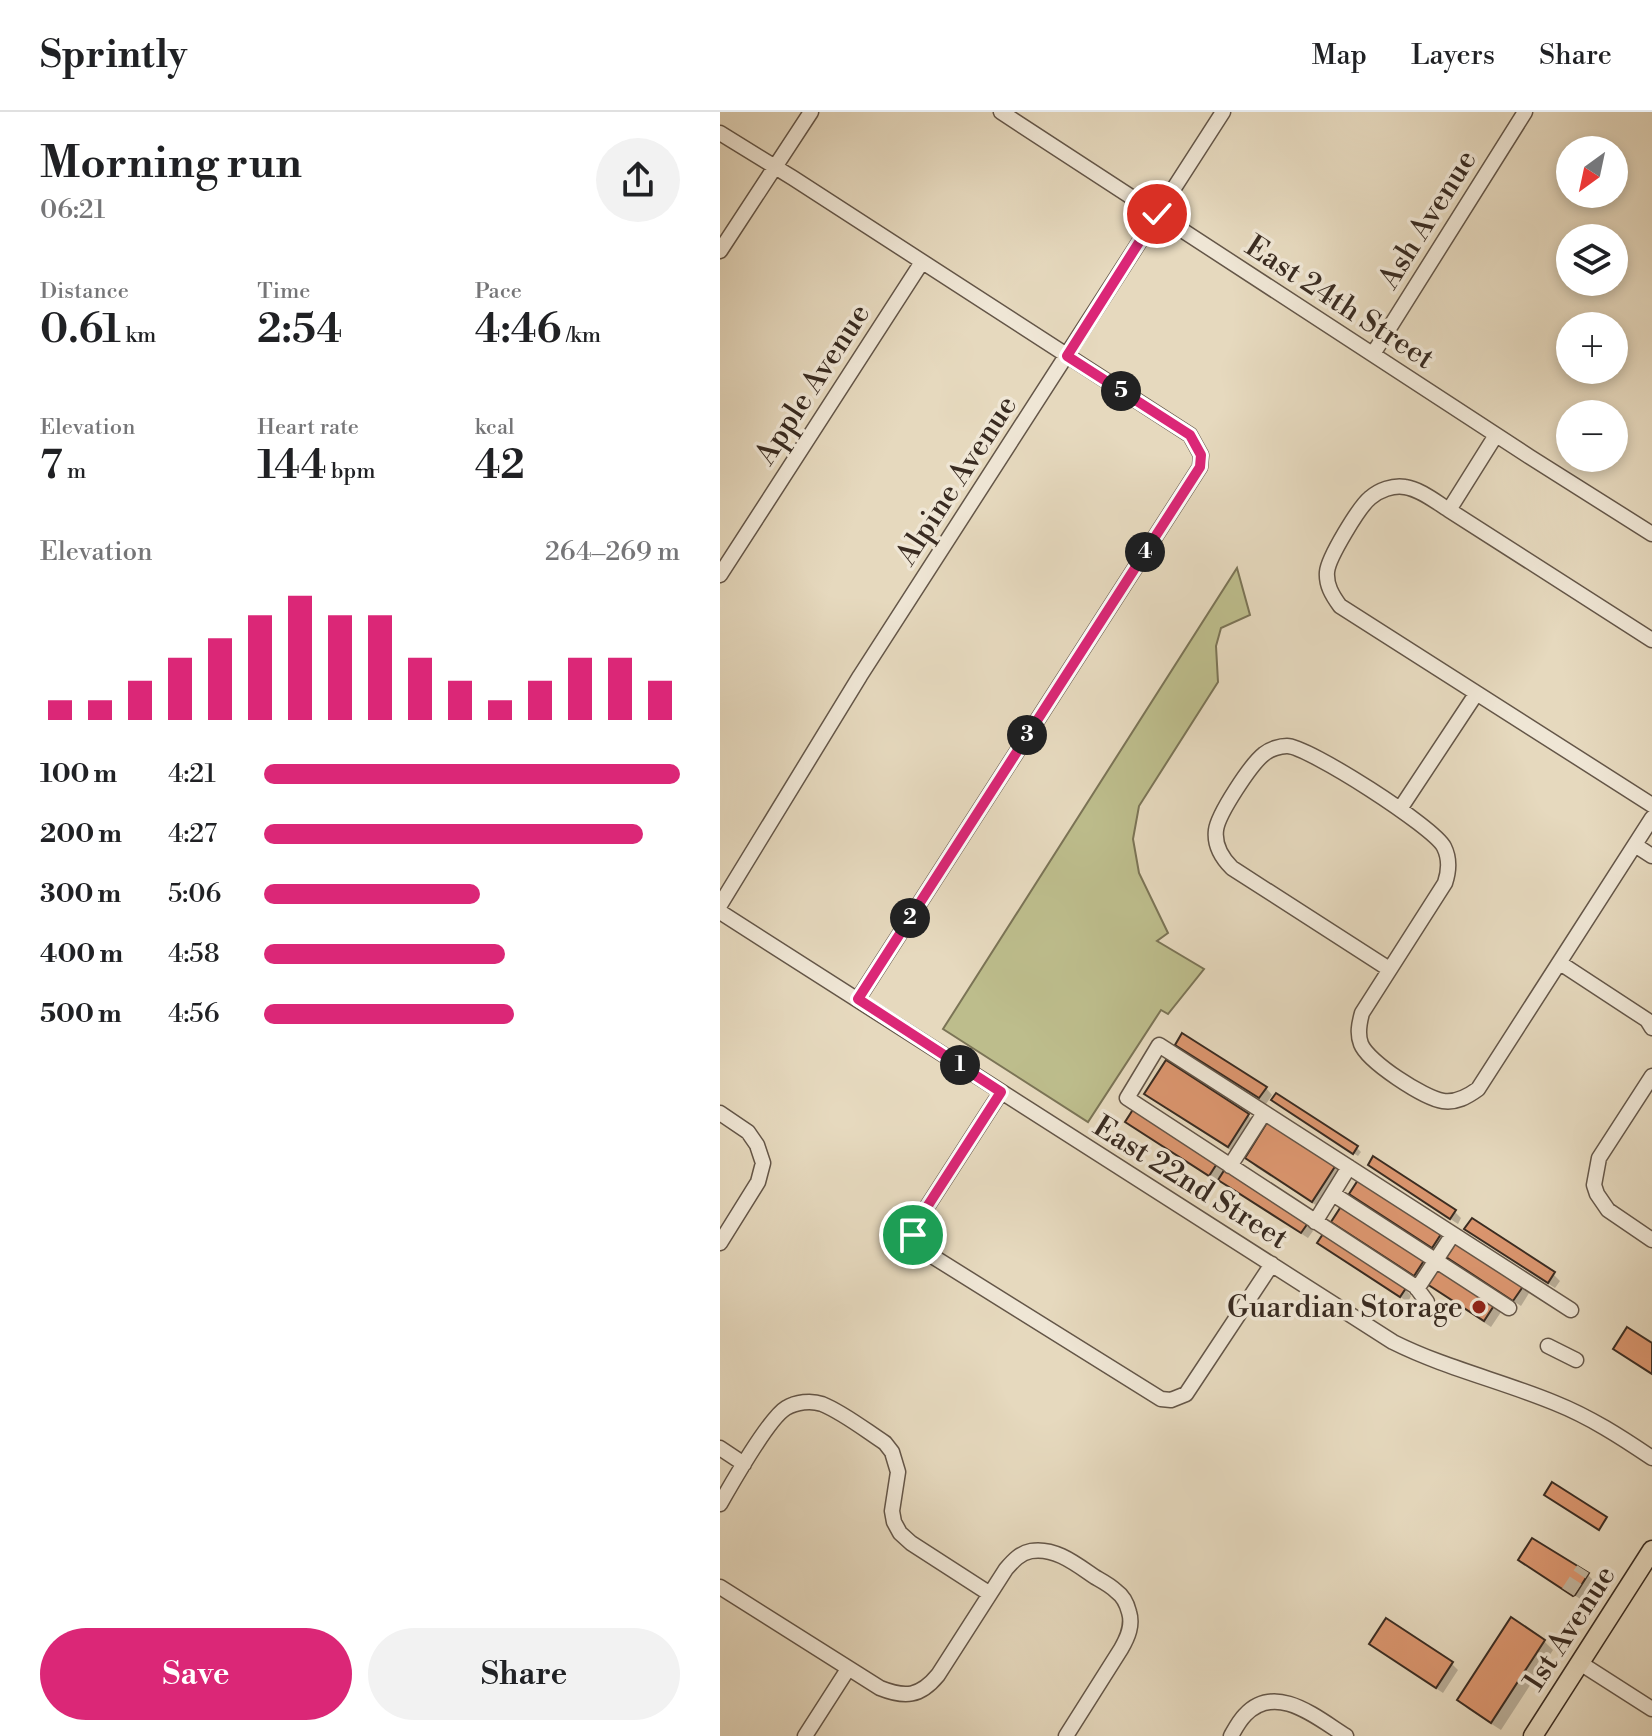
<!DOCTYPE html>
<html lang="en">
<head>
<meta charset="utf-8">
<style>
  body { margin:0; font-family:"Libre Bodoni",serif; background:#f2f2f2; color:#202124; height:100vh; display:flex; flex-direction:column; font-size:30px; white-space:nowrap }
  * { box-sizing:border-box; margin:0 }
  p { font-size:26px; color:#757577 }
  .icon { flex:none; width:44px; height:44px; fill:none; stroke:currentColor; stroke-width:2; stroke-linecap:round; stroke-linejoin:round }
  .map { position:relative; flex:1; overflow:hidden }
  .panel { display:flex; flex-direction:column; background:#fff; width:720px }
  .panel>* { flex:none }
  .needle { width:52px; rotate:213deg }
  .controls { position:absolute; left:836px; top:24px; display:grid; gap:16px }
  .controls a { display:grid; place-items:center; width:72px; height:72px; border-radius:50%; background:#fff; box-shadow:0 4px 12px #0003; font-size:40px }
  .pin { position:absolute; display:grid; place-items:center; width:68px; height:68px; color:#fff; margin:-34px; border:4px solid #fff; border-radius:50%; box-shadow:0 2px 8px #0007 }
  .km { position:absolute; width:40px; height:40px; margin:-20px; border-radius:50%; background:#222; color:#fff; font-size:22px; line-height:40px; text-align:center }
  .round { display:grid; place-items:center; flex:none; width:84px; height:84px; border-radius:42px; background:#f2f2f2 }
  .overview { display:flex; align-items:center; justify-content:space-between; height:136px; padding:0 40px }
  h1 { font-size:44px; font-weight:600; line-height:60px }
  .metrics { display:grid; grid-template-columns:repeat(3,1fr); gap:12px; height:136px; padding:8px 40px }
  .metrics div { display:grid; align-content:center }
  .metrics b { font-size:40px; font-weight:600 }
  .metrics small { font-size:22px; font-weight:400 }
  .metrics p { font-size:22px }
  .chart { height:224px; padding:16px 40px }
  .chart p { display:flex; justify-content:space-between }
  .chart svg { width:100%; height:144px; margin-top:8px; stroke:#db2777; stroke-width:6 }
  .button { display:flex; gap:16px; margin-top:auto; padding:16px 40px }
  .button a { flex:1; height:92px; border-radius:48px; background:#db2777; color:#fff; font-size:32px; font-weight:600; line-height:92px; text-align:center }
  .button a+a { background:#f2f2f2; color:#202124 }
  ul { padding:0 40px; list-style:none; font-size:26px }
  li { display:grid; grid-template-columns:128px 96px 1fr; align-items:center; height:60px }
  li i { height:20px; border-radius:10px; background:#db2777 }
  header { display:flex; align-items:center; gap:48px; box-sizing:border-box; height:112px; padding:0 40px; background:#fff; border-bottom:2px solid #e0e0e0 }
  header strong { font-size:38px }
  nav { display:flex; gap:44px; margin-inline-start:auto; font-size:28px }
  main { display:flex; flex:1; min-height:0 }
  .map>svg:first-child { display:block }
  .green { fill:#bdbd8c; stroke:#7b7456; stroke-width:2 }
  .shadow { fill:#0003 }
  .building { fill:#dc966f; stroke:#392b21; stroke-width:2 }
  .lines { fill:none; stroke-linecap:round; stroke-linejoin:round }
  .minor-tunnel { stroke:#c3b69f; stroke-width:14; stroke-dasharray:14 7; stroke-linecap:butt }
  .minor-casing { stroke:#645648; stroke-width:17 }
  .major-casing { stroke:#392b21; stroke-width:21 }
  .minor { stroke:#efe6d5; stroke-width:14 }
  .major { stroke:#e6d9be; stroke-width:18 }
  .route-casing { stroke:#fff; stroke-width:16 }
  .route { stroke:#db2777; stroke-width:10 }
  .poi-dot { fill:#8f2418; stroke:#efe6d5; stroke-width:3 }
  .labels { text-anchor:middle; stroke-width:7; stroke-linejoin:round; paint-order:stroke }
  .street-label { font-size:30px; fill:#392b21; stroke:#efe6d5 }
  .poi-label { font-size:30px; fill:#392b21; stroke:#efe6d5; text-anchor:end }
</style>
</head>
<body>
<header>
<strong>Sprintly</strong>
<nav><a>Map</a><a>Layers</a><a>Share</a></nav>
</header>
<main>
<section class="panel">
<div class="overview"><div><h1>Morning run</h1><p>06:21</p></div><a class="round"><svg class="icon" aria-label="share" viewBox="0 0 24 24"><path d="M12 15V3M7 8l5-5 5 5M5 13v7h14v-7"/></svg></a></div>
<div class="metrics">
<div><p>Distance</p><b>0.61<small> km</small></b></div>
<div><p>Time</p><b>2:54</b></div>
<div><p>Pace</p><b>4:46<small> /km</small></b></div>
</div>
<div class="metrics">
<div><p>Elevation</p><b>7<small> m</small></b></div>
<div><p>Heart rate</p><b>144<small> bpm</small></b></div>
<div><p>kcal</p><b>42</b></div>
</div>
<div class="chart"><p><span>Elevation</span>264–269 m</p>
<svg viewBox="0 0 160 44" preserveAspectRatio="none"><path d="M5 44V38M15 44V38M25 44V32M35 44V25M45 44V19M55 44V12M65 44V6M75 44V12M85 44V12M95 44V25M105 44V32M115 44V38M125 44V32M135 44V25M145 44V25M155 44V32"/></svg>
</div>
<ul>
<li><b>100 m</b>4:21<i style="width:100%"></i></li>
<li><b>200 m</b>4:27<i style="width:91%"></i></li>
<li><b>300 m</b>5:06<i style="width:52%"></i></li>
<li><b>400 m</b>4:58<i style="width:58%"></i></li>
<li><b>500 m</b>4:56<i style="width:60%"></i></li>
</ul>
<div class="button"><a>Save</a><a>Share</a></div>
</section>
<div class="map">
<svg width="932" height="1624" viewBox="0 0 932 1624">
  <rect width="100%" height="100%" fill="#e6d9be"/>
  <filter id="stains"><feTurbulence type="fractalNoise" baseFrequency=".0025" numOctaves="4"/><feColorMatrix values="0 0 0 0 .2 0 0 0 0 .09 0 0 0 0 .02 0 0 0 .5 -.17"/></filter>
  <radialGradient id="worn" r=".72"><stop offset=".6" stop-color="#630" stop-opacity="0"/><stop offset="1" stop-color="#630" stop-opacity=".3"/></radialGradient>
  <path class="green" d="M517,456L530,503L501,516L496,534L498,570L419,694L413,727L419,761L448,821L437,829L484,857L448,902L441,898L368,1010L223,917Z"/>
  <path class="shadow" d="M457,933L546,976L552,983L546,992L464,940Z
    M427,981L528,1003L537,1012L518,1043L436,990Z
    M557,983L637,1036L641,1040L638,1044L558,992Z
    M408,1010L497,1052L505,1061L586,1113L593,1119L588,1126L507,1074L499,1065L496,1069L414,1016Z
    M527,1046L615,1054L624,1063L602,1097L536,1055Z
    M654,1047L735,1100L741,1106L738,1112L657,1059L650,1053Z
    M641,1068L728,1127L719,1141L638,1089L632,1082Z
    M614,1109L704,1149L710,1155L701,1169L620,1116Z
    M747,1117L833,1162L840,1169L835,1176L754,1123Z
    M600,1131L685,1177L691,1184L688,1190L606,1137Z
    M729,1145L802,1175L809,1181L801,1194L736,1151Z
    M710,1172L774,1194L781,1200L771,1215L717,1179Z
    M800,1448L868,1463L874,1469L862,1488L807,1454Z
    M666,1509L732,1552L738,1558L723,1581L658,1538L651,1532Z
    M824,1529L833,1538L781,1618L748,1597L739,1588Z"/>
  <path class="building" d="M462,921L547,975L539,986L455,933Z
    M446,948L529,1002L508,1035L424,982Z
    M556,981L638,1034L633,1042L551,988Z
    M414,996L498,1050L489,1064L405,1010Z
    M548,1009L616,1053L592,1090L525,1046Z
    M653,1044L736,1098L730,1107L648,1053Z
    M505,1057L588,1111L581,1121L498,1068Z
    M640,1065L723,1119L712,1136L629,1082Z
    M622,1093L705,1147L694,1164L611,1110Z
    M752,1106L835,1160L828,1171L744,1117Z
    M603,1122L686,1176L680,1185L597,1131Z
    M737,1129L804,1173L793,1189L726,1145Z
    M719,1155L775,1192L764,1209L707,1172Z
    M907,1215L932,1231V1262L893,1237Z
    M832,1370L887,1405L879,1418L824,1383Z
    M812,1426L869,1461L855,1483L853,1484L798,1448Z
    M791,1505L825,1528L771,1611L737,1588Z
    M666,1506L733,1550L716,1576L649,1532Z"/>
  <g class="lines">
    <path class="minor-tunnel" d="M848,1480L863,1457"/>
    <defs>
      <path id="minor" d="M281,0L810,345L932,422
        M0,21L73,66L470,323L481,343L480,355L138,887
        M0,139L91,0
        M653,242L805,0
        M729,398L776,323
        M0,463L202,150
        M932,528L729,398C716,390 700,377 685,375C673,373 659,378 650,386C639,395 608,446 607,460C606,473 612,483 620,494L932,693
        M680,697L756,582
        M915,733L932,744
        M0,793L140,564L503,0
        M0,800L673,1230C725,1256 782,1269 835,1291C870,1305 901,1325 932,1346
        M840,851L927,908L932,916
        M669,857L512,756C502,746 494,734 496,718C498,702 531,652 544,642C550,637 560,634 567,634C588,634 714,715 724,735C730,747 729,759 725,771L642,901C639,912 637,922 641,932C648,950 704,986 723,989C736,991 747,985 758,977L932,706
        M932,964L879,1046L874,1073L877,1082L888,1098L932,1128
        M281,980L196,1112L193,1129L196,1134L441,1287L451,1288L466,1282L552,1152
        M0,1001L28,1020L37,1033L43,1051L38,1070L0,1131
        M510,1054L544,1001
        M613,1082L789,1196
        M595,1110L629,1055
        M697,1177L733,1122
        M707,1190L696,1175L407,986L439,933L851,1198
        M828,1234L856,1248
        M0,1336L24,1352
        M0,1392C12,1371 49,1306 66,1296C76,1290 91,1288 102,1292C124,1301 145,1318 165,1331L172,1340L178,1360L172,1399L174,1410L180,1421L191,1431L270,1482
        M0,1475L160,1576C185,1586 200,1585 218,1563L286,1457C293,1449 300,1441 311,1439C335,1435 356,1452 375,1465C382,1469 390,1473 396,1479C403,1484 407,1492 409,1500C413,1513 408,1525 401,1537L346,1624
        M860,1551L932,1597
        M85,1624L128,1557
        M511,1624C515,1617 519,1609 525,1603C556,1570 597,1606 626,1624"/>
      <path id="major" d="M813,1624L932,1438"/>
    </defs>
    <use href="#minor" class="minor-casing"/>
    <use href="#major" class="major-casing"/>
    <use href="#minor" class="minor"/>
    <use href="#major" class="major"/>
  </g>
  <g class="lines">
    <defs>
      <path id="route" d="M193,1123L196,1112L281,980L138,887L480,355L481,343L470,323L347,244L437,102"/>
    </defs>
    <use href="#route" class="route-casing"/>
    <use href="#route" class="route"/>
  </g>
  <circle class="poi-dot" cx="759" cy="1195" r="8"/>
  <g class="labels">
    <g class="street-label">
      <text transform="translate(707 107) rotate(-58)" y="10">Ash Avenue</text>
      <text transform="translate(620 190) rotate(33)" y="10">East 24th Street</text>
      <text transform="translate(92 272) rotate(-57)" y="10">Apple Avenue</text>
      <text transform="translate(236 368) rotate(-57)" y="10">Alpine Avenue</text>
      <text transform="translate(471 1070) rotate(32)" y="10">East 22nd Street</text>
      <text transform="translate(849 1516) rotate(-57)" y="10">1st Avenue</text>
    </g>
    <g class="poi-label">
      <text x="743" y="1205">Guardian Storage</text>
    </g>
  </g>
  <rect width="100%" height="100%" filter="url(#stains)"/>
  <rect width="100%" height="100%" fill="url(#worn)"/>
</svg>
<div class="controls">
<a><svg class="needle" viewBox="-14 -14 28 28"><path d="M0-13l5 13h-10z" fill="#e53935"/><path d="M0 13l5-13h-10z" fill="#757577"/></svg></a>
<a><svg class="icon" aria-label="layers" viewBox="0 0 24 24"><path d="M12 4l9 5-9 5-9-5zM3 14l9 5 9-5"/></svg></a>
<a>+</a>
<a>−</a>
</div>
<div class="pin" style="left:193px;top:1123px;background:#1e9e55"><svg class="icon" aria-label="arrive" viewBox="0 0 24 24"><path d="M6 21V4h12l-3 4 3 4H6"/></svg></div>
<div class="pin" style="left:437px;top:102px;background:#d93025"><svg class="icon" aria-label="check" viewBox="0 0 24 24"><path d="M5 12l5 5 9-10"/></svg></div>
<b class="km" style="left:240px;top:953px">1</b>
<b class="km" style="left:190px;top:806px">2</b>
<b class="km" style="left:307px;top:623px">3</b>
<b class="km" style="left:425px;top:440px">4</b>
<b class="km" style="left:401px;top:279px">5</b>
</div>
</main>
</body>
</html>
